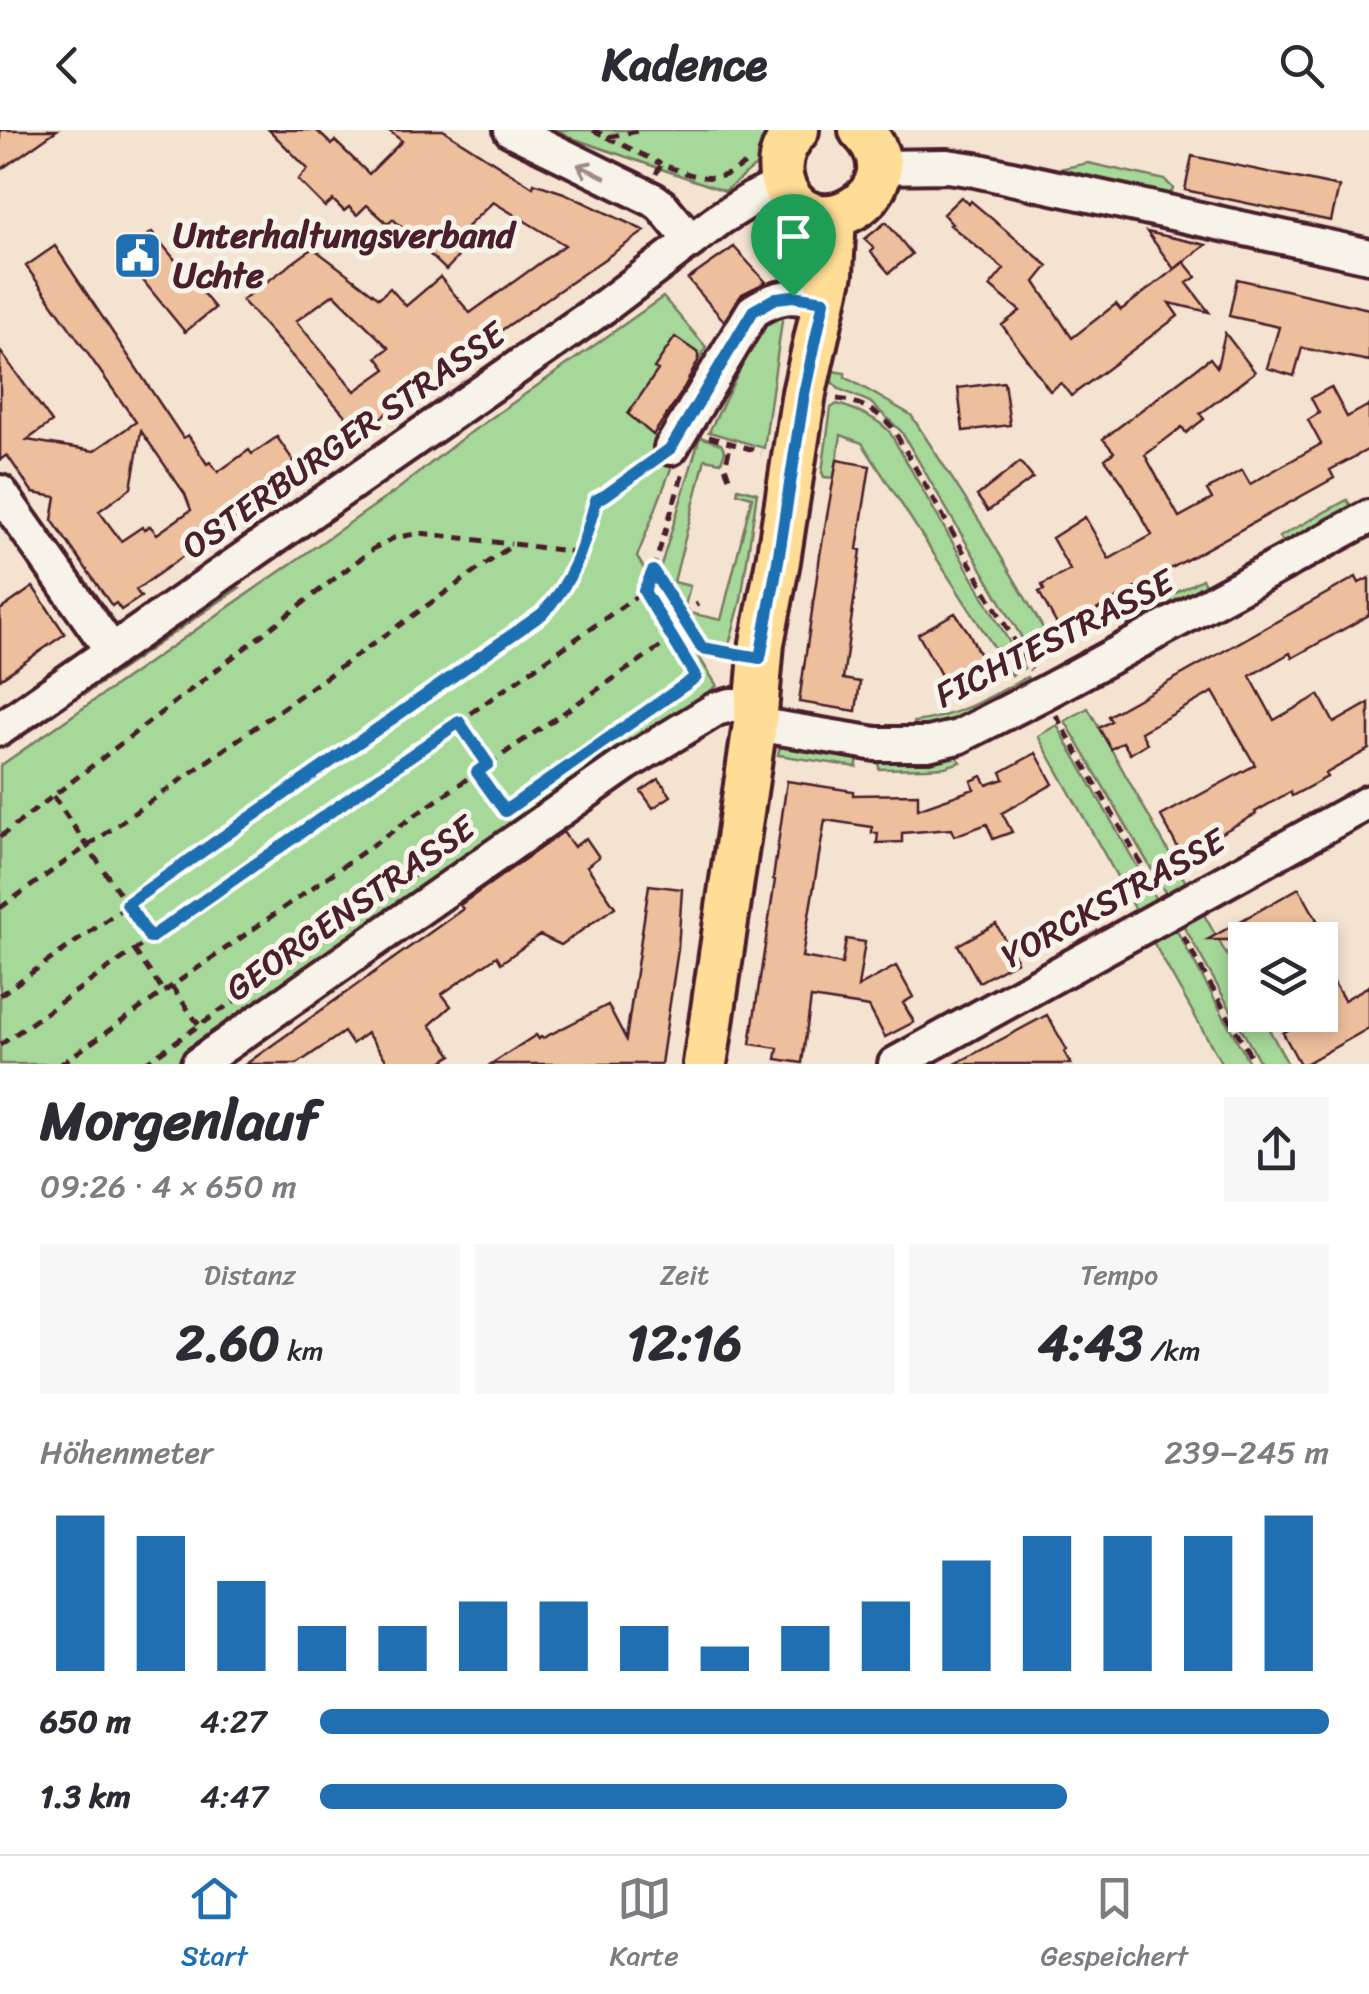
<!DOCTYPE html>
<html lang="de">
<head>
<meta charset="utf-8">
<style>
  body { margin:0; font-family:Sriracha,sans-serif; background:#f7f7f7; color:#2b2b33; height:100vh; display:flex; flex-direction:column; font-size:38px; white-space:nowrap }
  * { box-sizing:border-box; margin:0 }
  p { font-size:32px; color:#7c7c81 }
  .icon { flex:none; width:55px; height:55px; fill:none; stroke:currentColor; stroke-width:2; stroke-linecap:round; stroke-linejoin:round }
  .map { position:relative; height:934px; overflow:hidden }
  .sheet { display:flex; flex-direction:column; background:#fff; flex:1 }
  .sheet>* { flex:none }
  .controls { position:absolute; left:1228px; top:792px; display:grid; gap:20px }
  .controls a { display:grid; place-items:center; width:110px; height:110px; border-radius:0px; background:#fff; box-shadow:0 5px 15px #0003; font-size:50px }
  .pin { position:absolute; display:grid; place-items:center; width:85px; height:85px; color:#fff; margin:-102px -42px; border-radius:50% 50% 50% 0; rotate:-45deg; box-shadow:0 0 10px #0007 }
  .pin .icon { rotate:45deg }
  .round { display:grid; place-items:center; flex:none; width:105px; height:105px; border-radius:0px; background:#f7f7f7 }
  .summary { display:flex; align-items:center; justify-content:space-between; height:170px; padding:0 40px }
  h1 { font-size:55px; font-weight:700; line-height:75px }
  .stats { display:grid; grid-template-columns:repeat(3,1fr); gap:15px; height:170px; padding:10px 40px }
  .stats div { display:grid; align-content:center; border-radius:0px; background:#f7f7f7; text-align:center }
  .stats b { font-size:50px; font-weight:700 }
  .stats small { font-size:28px; font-weight:400 }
  .stats p { font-size:28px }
  .chart { height:280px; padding:20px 40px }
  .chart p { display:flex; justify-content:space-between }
  .chart svg { width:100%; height:180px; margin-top:10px; stroke:#1f6fb2; stroke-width:6 }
  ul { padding:0 40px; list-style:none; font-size:32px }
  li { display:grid; grid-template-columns:160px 120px 1fr; align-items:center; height:75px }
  li i { height:25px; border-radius:12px; background:#1f6fb2 }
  header { display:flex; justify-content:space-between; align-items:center; height:130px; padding:0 40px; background:#fff; font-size:45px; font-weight:700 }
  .menu { display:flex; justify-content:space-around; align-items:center; height:140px; border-top:2px solid #e1e1e2; background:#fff; font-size:28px; color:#7c7c81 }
  .menu a { display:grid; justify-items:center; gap:5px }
  .menu .current { color:#1f6fb2 }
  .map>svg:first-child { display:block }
  .green { fill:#a5d899; stroke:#787c62; stroke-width:2.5 }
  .building { fill:#edbf9c; stroke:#4a1f2b; stroke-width:2.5; fill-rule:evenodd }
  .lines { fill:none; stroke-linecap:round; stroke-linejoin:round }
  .minor-casing { stroke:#4a1f2b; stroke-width:40 }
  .major-casing { stroke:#4a1f2b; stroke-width:50 }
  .path { stroke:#4a1f2b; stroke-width:5; stroke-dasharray:10 8; stroke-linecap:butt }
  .minor { stroke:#f7f3e8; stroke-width:32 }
  .major { stroke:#ffdd96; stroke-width:42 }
  .oneway { stroke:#a0898a }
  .route-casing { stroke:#fff; stroke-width:20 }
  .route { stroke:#1f6fb2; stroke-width:12 }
  .labels { text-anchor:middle; stroke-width:10; stroke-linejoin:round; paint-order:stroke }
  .poi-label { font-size:35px; font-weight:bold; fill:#4a1f2b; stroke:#f7f3e8; text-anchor:start }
  .street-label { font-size:35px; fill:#4a1f2b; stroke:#f7f3e8 }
</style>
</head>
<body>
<header><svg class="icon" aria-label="back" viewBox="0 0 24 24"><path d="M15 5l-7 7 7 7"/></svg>Kadence<svg class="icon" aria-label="search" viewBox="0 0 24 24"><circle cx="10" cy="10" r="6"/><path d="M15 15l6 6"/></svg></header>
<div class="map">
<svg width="1369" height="934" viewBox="0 0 1369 934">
  <rect width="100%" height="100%" fill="#f4e3d1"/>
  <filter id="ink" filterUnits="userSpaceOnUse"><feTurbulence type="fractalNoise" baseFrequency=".01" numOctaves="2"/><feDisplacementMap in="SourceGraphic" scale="20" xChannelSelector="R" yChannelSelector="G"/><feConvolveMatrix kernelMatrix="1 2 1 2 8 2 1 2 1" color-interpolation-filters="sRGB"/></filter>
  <g filter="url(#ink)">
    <path class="green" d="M557,0H776L757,35L725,61L569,7Z
      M1088,33L1165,50L1173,58L1169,68L1050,41Z
      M663,167L706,217L694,238L696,240L653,305L677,323L637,427L717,556L180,934H0V636L397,360L460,310Z
      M784,177L764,318L709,302L768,183Z
      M833,241L845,243V247L911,285L984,398L1056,520L1036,532L901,301L870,272L839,259L832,252Z
      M837,274C855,279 876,288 889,301L1024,538L1012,545L862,313L841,305L834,348L824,347L822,342L831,278Z
      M700,307L721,314L725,321L721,332L705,329L674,452L690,456L685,476L681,478L659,442Z
      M738,358L757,363L741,470L729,515L725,518L704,516L686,485L690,483L721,490L752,367L737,363Z
      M1347,370L1352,377L1285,414L1279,407Z
      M1202,449L1207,457L1134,498L1124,491Z
      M225,457L239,458L85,564V555Z
      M1027,547L1033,556L972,589L919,601L914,592C956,587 991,567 1027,547Z
      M1088,578L1189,758L1169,769L1065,591Z
      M1057,595L1159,775L1039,841L1034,838L1137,782L1038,606Z
      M781,611L802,614V621L857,629V637L778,625Z
      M954,624L961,632L945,637L926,638L879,639L878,630H911Z
      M1243,754L1246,759L1203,783L1245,857V885H1261L1288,934H1261L1180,789Z
      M1172,800L1178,803L1250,934H1222L1152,810Z"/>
    <path class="building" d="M0,0H57L0,40Z
      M269,0H316L332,15L335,11L369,44L402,11L388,0H443L533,57L534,53L564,63L645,101L438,244L440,246L381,288L380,286L359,301L242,170L313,118L379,168L390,158L406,176L440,147L470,183L565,115L493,72L455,108L466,118L446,140L393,89L388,94L367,75L357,85L349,77L344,81L333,70L325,77L298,50L308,39ZM334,164L389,218L377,227L386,239L355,261L296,191Z
      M1192,26L1339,57L1331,91L1185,60Z
      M961,67L969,74L971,71L1048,136L1035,152L1072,208L1116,174L1121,180L1184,132L1196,147L1187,153L1209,182L1169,173L1178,186L1071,266L1061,253L1050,261L1002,195L1020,181L990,156L1004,139L950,95L952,94L943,84Z
      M886,92L912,124L889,143L871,122L874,119L865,109Z
      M152,102L215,178L185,202L123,126Z
      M1147,102L1206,115L1174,139Z
      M55,116L183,308L188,305L207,334L210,332L218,342L249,320L252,324L277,307L301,342L136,460L141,467L121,480L116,473L112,476L52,390L56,367L33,363L7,325L0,330V221L52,292L27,310L94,321L136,292L26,136ZM141,301L185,364L191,380L157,404L150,396L144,400L142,397L121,411L99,381L131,358Z
      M734,117L766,152L742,164L724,191L688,149Z
      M1237,149L1369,179V231L1302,218L1294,246L1267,238L1279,197L1229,186Z
      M1225,203L1255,242L1200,284L1204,289L1186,303L1182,297L1145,325L1179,387L1212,369L1207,360L1242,340L1250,354L1321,314L1308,290L1319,283L1311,268L1331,257L1347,287L1369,275V319L1330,340L1334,348L1060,500L1039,462L1044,460L1042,455L1070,440L1052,408L1085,387L1109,429L1152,405L1122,352L1105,329L1114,322L1103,309L1210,228L1217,237Z
      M675,207L698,223V231L680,265L653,305L628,284L658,240L654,238Z
      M1004,252L1010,295L963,301L958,258Z
      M837,330L870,336L857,419L861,420L843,549L860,552L856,581L799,572L820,425Z
      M1020,332L1033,348L988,381L977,366Z
      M1356,447L1359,453L1369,448V485L1292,528L1290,523L1250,546L1274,590L1319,565L1334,593L1369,573V619L1325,644L1327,647L1292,666L1290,662L1255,682L1256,684L1194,718L1193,715L1180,722L1161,686L1255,635L1213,562L1141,602L1147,613L1130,624L1123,612L1111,619L1099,598L1111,591L1108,586Z
      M33,457L65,504L0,549V480Z
      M955,483L969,503L989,544L951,563L918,504Z
      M1036,623L1053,654L1002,683L1012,702L993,709L987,694L954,706L951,699L902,703V712L877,713L878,703H872V697L825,690L802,827L842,834L846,809L865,812L858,857L896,836L913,867L903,873L914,892L885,907L869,877L811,868L802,933L776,929L778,918L750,914L775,750L773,749L787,651L853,661V665L918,664V679L974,659L971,651L982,646L987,655L1004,649L1001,642Z
      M659,649L671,666L653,678L641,661Z
      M563,702L574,717L586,708L599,727L587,736L615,777L561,815L540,805L501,833L497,826L442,864L451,876L430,895L452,925L439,934H389L367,903L352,914L344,902L297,934H246L463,779L460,775Z
      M649,755L682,759L678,819L661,934H491L536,905L539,909L541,907L543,908L608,875L626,909Z
      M1299,758L1317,790L1282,810H1207Z
      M996,794L1017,831L979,852L958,815Z
      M1320,829L1344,870L1369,856V898L1305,934H1300L1283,903L1293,897L1287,885H1320Z
      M1047,885L1067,920L1064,922L1071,934H955Z"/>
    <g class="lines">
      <defs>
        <path id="minor" d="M511,0L654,70L662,76L691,111
          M878,37L947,36L975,40L1369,126
          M671,318L753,181C781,163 793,166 825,171
          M0,362L112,521
          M755,594L876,614H928L958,607L1044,563L1369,387
          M0,599L605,176L721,88L752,69L783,54
          M198,934L626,634L716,579L731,575H756
          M895,934L1369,672"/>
        <path id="major" d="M797,0C784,14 777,31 782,51C805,129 924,62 861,0
          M705,934L755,594L762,513L778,431L804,263L831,143L834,87"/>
      </defs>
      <use href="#minor" class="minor-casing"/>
      <use href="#major" class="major-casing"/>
      <path class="path" d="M593,0L607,7L643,0
        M607,7L661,34
        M656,44L661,34C693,46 718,58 747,32
        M837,269C859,271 877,281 892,297L1031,540
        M709,307L761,322
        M729,347L725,337L731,313
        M653,441L702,518L728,523
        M680,484L698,474
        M1056,585L1155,758
        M459,591L488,635
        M477,643L505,681
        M53,666L150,808
        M518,672L696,547L644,461
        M0,707L373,419L394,408L420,403L511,414
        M0,778L514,414L582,423
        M1183,806L1255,934
        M134,820L164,862
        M172,857L199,895
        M0,865L542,484C575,450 584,414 596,369L606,365L650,333
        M0,915L644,461L653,441L683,343
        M61,934L477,642L673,508
        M144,934L476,701"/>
      <use href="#minor" class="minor"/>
      <use href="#major" class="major"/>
    </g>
    <defs><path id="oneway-shaft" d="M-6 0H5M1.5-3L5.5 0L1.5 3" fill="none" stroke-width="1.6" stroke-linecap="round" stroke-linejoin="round" transform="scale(2.5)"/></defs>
    <use class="oneway" href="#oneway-shaft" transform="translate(591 41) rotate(-154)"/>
  </g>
  <g class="lines" filter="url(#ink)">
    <defs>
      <path id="route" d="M793,166L824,171L804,264L778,431L760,528L702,518L653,441L644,461L696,547L505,681L477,642L488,634L459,592L150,808L127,774L542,484C575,450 584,414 596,370L606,365L671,318L753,181L776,168Z"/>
    </defs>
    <use href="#route" class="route-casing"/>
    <use href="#route" class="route"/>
  </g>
  <defs>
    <symbol id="civic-square" viewBox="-11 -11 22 22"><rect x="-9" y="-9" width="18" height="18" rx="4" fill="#1f6fb2" stroke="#f7f3e8"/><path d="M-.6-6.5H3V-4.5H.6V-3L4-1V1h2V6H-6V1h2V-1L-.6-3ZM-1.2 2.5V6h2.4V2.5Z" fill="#fff"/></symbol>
  </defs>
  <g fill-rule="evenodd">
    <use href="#civic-square" x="110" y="98" width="55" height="55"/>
  </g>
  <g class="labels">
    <g class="poi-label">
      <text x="173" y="117">Unterhaltungsverband<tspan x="173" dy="40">Uchte</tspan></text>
    </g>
    <g class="street-label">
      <text transform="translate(343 310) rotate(-35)" y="12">OSTERBURGER STRASSE</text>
      <text transform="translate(1054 508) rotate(-27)" y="12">FICHTESTRASSE</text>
      <text transform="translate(1113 768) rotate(-29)" y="12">YORCKSTRASSE</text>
      <text transform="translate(350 778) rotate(-35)" y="12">GEORGENSTRASSE</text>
    </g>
  </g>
</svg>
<div class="controls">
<a><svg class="icon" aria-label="layers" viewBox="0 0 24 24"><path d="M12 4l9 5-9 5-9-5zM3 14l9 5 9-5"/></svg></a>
</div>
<div class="pin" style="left:793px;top:166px;background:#1e9e55"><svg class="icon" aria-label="arrive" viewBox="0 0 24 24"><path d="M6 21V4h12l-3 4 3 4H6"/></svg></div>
</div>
<section class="sheet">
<div class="summary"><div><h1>Morgenlauf</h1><p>09:26 · 4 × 650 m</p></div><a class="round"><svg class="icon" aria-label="share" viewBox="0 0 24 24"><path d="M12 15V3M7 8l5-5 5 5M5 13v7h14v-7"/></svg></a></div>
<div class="stats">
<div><p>Distanz</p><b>2.60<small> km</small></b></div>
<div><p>Zeit</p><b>12:16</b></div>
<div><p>Tempo</p><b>4:43<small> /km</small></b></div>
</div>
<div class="chart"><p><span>Höhenmeter</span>239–245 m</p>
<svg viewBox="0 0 160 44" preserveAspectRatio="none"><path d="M5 44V6M15 44V11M25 44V22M35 44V33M45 44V33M55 44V27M65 44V27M75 44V33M85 44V38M95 44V33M105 44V27M115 44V17M125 44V11M135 44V11M145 44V11M155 44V6"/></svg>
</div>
<ul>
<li><b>650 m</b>4:27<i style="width:100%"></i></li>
<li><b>1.3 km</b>4:47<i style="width:74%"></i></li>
</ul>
</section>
<nav class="menu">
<a class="current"><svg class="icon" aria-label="home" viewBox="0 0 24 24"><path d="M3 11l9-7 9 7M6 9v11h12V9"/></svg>Start</a>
<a><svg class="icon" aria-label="map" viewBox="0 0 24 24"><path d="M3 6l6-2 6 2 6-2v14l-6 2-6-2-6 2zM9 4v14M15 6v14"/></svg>Karte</a>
<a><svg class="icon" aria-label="saved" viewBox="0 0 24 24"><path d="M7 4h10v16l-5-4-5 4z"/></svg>Gespeichert</a>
</nav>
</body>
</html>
